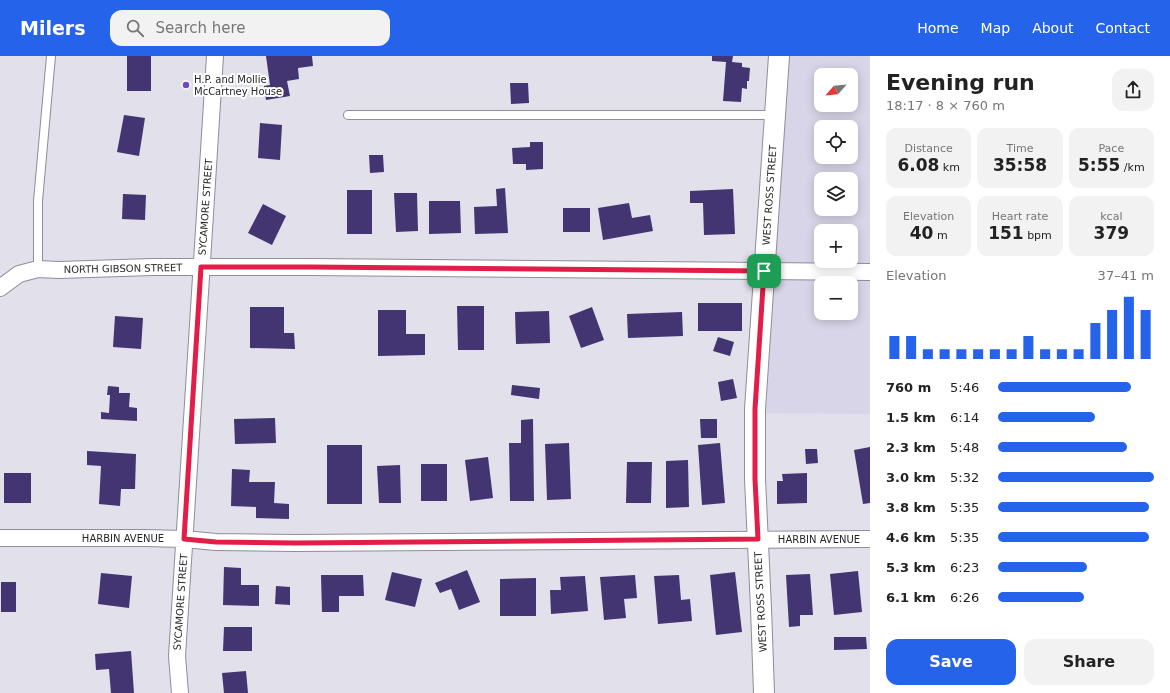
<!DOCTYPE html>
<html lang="en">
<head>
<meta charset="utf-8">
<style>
  body { margin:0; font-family:"DejaVu Sans",sans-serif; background:#f2f2f2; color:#222; height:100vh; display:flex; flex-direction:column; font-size:15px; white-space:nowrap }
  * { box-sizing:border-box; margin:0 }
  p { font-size:13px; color:#767676 }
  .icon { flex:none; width:22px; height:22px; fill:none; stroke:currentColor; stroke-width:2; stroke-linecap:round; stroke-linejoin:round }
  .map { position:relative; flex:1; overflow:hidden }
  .sheet { display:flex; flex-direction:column; background:#fff; width:300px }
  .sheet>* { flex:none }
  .needle { width:26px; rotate:243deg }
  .buttons { position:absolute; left:814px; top:12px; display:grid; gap:8px }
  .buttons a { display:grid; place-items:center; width:44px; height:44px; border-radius:8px; background:#fff; box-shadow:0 2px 10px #0003; font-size:20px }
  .pin { position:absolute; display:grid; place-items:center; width:34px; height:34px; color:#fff; margin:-17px; border-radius:8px; box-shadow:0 2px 6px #0006 }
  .round { display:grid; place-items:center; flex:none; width:42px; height:42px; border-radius:12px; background:#f2f2f2 }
  .headline { display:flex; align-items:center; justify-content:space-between; height:68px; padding:0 16px }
  h1 { font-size:22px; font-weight:700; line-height:30px }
  .figures { display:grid; grid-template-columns:repeat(3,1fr); gap:6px; height:68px; padding:4px 16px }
  .figures div { display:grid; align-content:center; border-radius:10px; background:#f2f2f2; text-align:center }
  .figures b { font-size:17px; font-weight:700 }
  .figures small { font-size:11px; font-weight:400 }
  .figures p { font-size:11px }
  .chart { height:112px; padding:8px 16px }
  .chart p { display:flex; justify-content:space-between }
  .chart svg { width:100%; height:72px; margin-top:4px; stroke:#2563eb; stroke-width:6 }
  .button { display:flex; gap:8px; margin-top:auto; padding:8px 16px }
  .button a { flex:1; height:46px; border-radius:12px; background:#2563eb; color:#fff; font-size:16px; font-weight:700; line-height:46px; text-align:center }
  .button a+a { background:#f2f2f2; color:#222 }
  ul { padding:0 16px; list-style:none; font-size:13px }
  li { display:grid; grid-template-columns:64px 48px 1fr; align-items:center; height:30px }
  li i { height:10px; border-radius:5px; background:#2563eb }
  header { display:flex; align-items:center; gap:24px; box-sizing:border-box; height:56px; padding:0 20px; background:#2563eb; color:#fff }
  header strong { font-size:19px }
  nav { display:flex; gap:22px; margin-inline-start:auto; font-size:14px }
  .search { width:280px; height:36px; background:#f2f2f2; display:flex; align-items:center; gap:10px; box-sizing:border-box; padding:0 14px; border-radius:12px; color:#767676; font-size:15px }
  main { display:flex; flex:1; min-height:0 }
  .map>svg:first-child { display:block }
  .built { fill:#d7d5e7; fill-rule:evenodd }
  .building { fill:#433472 }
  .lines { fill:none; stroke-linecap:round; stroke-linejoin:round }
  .service-casing { stroke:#8e8d98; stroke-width:10 }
  .minor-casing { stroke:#8e8d98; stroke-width:18 }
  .tertiary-casing { stroke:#8e8d98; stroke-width:22 }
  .service { stroke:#fff; stroke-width:8 }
  .minor { stroke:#fff; stroke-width:16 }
  .tertiary { stroke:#fff; stroke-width:20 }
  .route-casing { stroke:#fff; stroke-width:8 }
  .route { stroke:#e11d48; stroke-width:5 }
  .poi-dot { fill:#6c4bc3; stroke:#fff; stroke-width:1.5 }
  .labels { text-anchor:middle; stroke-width:4; stroke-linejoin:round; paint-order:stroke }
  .poi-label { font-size:10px; fill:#27272b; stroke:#fff; text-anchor:start }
  .street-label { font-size:10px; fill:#27272b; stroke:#fff }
</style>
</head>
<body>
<header>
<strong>Milers</strong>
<div class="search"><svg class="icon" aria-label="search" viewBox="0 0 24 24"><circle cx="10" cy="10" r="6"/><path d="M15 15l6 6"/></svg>Search here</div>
<nav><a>Home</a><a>Map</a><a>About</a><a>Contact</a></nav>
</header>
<main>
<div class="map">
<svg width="870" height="637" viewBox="0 0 870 637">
  <rect width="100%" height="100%" fill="#e1e0eb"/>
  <path class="built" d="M787,0H870V358L766,357ZM821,19H851V49H821ZM821,71H851V101H821ZM821,123H851V153H821ZM821,175H851V205H821ZM821,227H851V257H821Z"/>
  <path class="building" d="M127,0H151V35H127Z
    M266,0H312L313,10L298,12L299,23L287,25L290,40L266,44L264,30L270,29Z
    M712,0H733L732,6L742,7V11L750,12L749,25H747V33L742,32L741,46L723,45L726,6L712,5Z
    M510,27H528L529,47L511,48Z
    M124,59L145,62L139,100L117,96Z
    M260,67L282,69L280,104L258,102Z
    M530,86H543V113L526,114V108H513L512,92L530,91Z
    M369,99H383L384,116L370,117Z
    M505,132L508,177L475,178L474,151L497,150L496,133Z
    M733,133L735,178L704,179L703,147H690V135Z
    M347,134H372V178H347Z
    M394,137H417L418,175L396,176Z
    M123,138L146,139L145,164L122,163Z
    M429,145H460L461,177L429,178Z
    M629,147L632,162L650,159L653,175L603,184L598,152Z
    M263,148L286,160L272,189L248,177Z
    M563,152H590V176H563Z
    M698,247H742V275H698Z
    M457,250H484V294H458Z
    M250,251H284V277H294L295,293L250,292Z
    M592,251L604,284L581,292L569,260Z
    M378,254H406V278H425V299L378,300Z
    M549,255L550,287L516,288L515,256Z
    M682,256L683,280L628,282L627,258Z
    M115,260L143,262L141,293L113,291Z
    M718,281L734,286L730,300L713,295Z
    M733,323L737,342L721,345L718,326Z
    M512,329L540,332L539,343L511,339Z
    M108,330L119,331V337H130L129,351L137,352V365L101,363V356L109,357L110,339H107Z
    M275,362L276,387L235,388L234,363Z
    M533,363L534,445H510L509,387H521V364Z
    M700,363H717V382H701Z
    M569,387L571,443L547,444L545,388Z
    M720,387L725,447L702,449L698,389Z
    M327,389H362V448H327Z
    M870,391V447L863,448L854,394Z
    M805,393H817L818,407L806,408Z
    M87,395L136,398L135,433H121L120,450L99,448L101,410L87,409Z
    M488,401L493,442L470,445L465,404Z
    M688,404L689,451L666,452V405Z
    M627,406H652L651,447H626Z
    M421,408H447V445H421Z
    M400,409L401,447H379L377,410Z
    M232,413L250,414L249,426H275L274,447L289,448V463L256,462V451L231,450Z
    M4,417H31V447H4Z
    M807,417V447L777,448V425H783L782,418Z
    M224,511L241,512V529H259V550L223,549Z
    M467,514L480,546L459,554L451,533L440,537L435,527Z
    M858,515L862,556L834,559L830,518Z
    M392,516L422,523L415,551L385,544Z
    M735,516L742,576L716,579L710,519Z
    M101,517L132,520L129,552L98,548Z
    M810,518L813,559H800V570L789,571L786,519Z
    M321,519H363L364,540H339V556H322Z
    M635,519L637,542L624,543L626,562L604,564L600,521Z
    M679,519L681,544L690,543L692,565L658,568L654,520Z
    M585,520L588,555L551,558L550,534H561L560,521Z
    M536,522V560H500V523Z
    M1,526H16V556H1Z
    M276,530L290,531V549L275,548Z
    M224,571H252V595H223Z
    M834,581H866L867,593L834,594Z
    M131,595L134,637H111L109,613L96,614L95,598Z
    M246,615L248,637H224L222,617Z"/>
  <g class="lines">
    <defs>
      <path id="service" d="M348,59H775
        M38,213V145L51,0"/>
      <path id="minor" d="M0,232L19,218L38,213L59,214L152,211H309L870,216
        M0,482H145L184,483L216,486L296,487L870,483
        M180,637L177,600L215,0"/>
      <path id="tertiary" d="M764,637L761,552L755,423V353L779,0"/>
    </defs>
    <use href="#service" class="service-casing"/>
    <use href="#minor" class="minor-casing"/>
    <use href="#tertiary" class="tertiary-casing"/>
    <use href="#service" class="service"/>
    <use href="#minor" class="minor"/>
    <use href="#tertiary" class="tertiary"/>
  </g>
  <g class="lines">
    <defs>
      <path id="route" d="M201,211H309L764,215L755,353V423L758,483L296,487L216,486L184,483Z"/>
    </defs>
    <use href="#route" class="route-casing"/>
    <use href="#route" class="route"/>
  </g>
  <circle class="poi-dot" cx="186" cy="29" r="4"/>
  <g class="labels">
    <g class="poi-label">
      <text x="194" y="27">H.P. and Mollie<tspan x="194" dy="12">McCartney House</tspan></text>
    </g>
    <g class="street-label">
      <text transform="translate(769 139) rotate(-86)" y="4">WEST ROSS STREET</text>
      <text transform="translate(205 151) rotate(-86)" y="4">SYCAMORE STREET</text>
      <text transform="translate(123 212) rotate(-1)" y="4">NORTH GIBSON STREET</text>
      <text x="123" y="486">HARBIN AVENUE</text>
      <text x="819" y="487">HARBIN AVENUE</text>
      <text transform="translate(180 546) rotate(-86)" y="4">SYCAMORE STREET</text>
      <text transform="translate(760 546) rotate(-93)" y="4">WEST ROSS STREET</text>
    </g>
  </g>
</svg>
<div class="buttons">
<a><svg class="needle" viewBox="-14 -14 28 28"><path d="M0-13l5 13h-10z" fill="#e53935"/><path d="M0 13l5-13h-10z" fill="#767676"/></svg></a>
<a><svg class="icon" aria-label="locate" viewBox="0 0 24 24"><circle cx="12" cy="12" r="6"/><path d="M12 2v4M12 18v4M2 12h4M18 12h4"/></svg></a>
<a><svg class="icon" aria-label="layers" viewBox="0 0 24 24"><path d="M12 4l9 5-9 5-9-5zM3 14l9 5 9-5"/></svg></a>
<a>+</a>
<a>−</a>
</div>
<div class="pin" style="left:764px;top:215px;background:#1e9e55"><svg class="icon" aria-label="arrive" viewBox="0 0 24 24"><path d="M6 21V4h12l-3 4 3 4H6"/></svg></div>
</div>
<section class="sheet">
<div class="headline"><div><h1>Evening run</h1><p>18:17 · 8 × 760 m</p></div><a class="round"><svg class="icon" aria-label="share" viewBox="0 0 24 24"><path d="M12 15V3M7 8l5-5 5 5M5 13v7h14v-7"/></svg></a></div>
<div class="figures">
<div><p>Distance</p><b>6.08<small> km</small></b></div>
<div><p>Time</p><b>35:58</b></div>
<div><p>Pace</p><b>5:55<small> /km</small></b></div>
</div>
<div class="figures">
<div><p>Elevation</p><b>40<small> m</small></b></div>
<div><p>Heart rate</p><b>151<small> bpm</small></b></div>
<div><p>kcal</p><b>379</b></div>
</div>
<div class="chart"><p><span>Elevation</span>37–41 m</p>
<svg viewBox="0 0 160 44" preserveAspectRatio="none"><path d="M5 44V30M15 44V30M25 44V38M35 44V38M45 44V38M55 44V38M65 44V38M75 44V38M85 44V30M95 44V38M105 44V38M115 44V38M125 44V22M135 44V14M145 44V6M155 44V14"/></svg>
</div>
<ul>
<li><b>760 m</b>5:46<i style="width:85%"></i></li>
<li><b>1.5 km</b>6:14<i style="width:62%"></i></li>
<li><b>2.3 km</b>5:48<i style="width:83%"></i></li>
<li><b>3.0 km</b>5:32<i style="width:100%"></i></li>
<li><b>3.8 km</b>5:35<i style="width:97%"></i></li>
<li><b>4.6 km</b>5:35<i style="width:97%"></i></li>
<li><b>5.3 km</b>6:23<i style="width:57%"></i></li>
<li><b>6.1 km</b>6:26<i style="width:55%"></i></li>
</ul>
<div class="button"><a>Save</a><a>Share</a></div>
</section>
</main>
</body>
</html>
